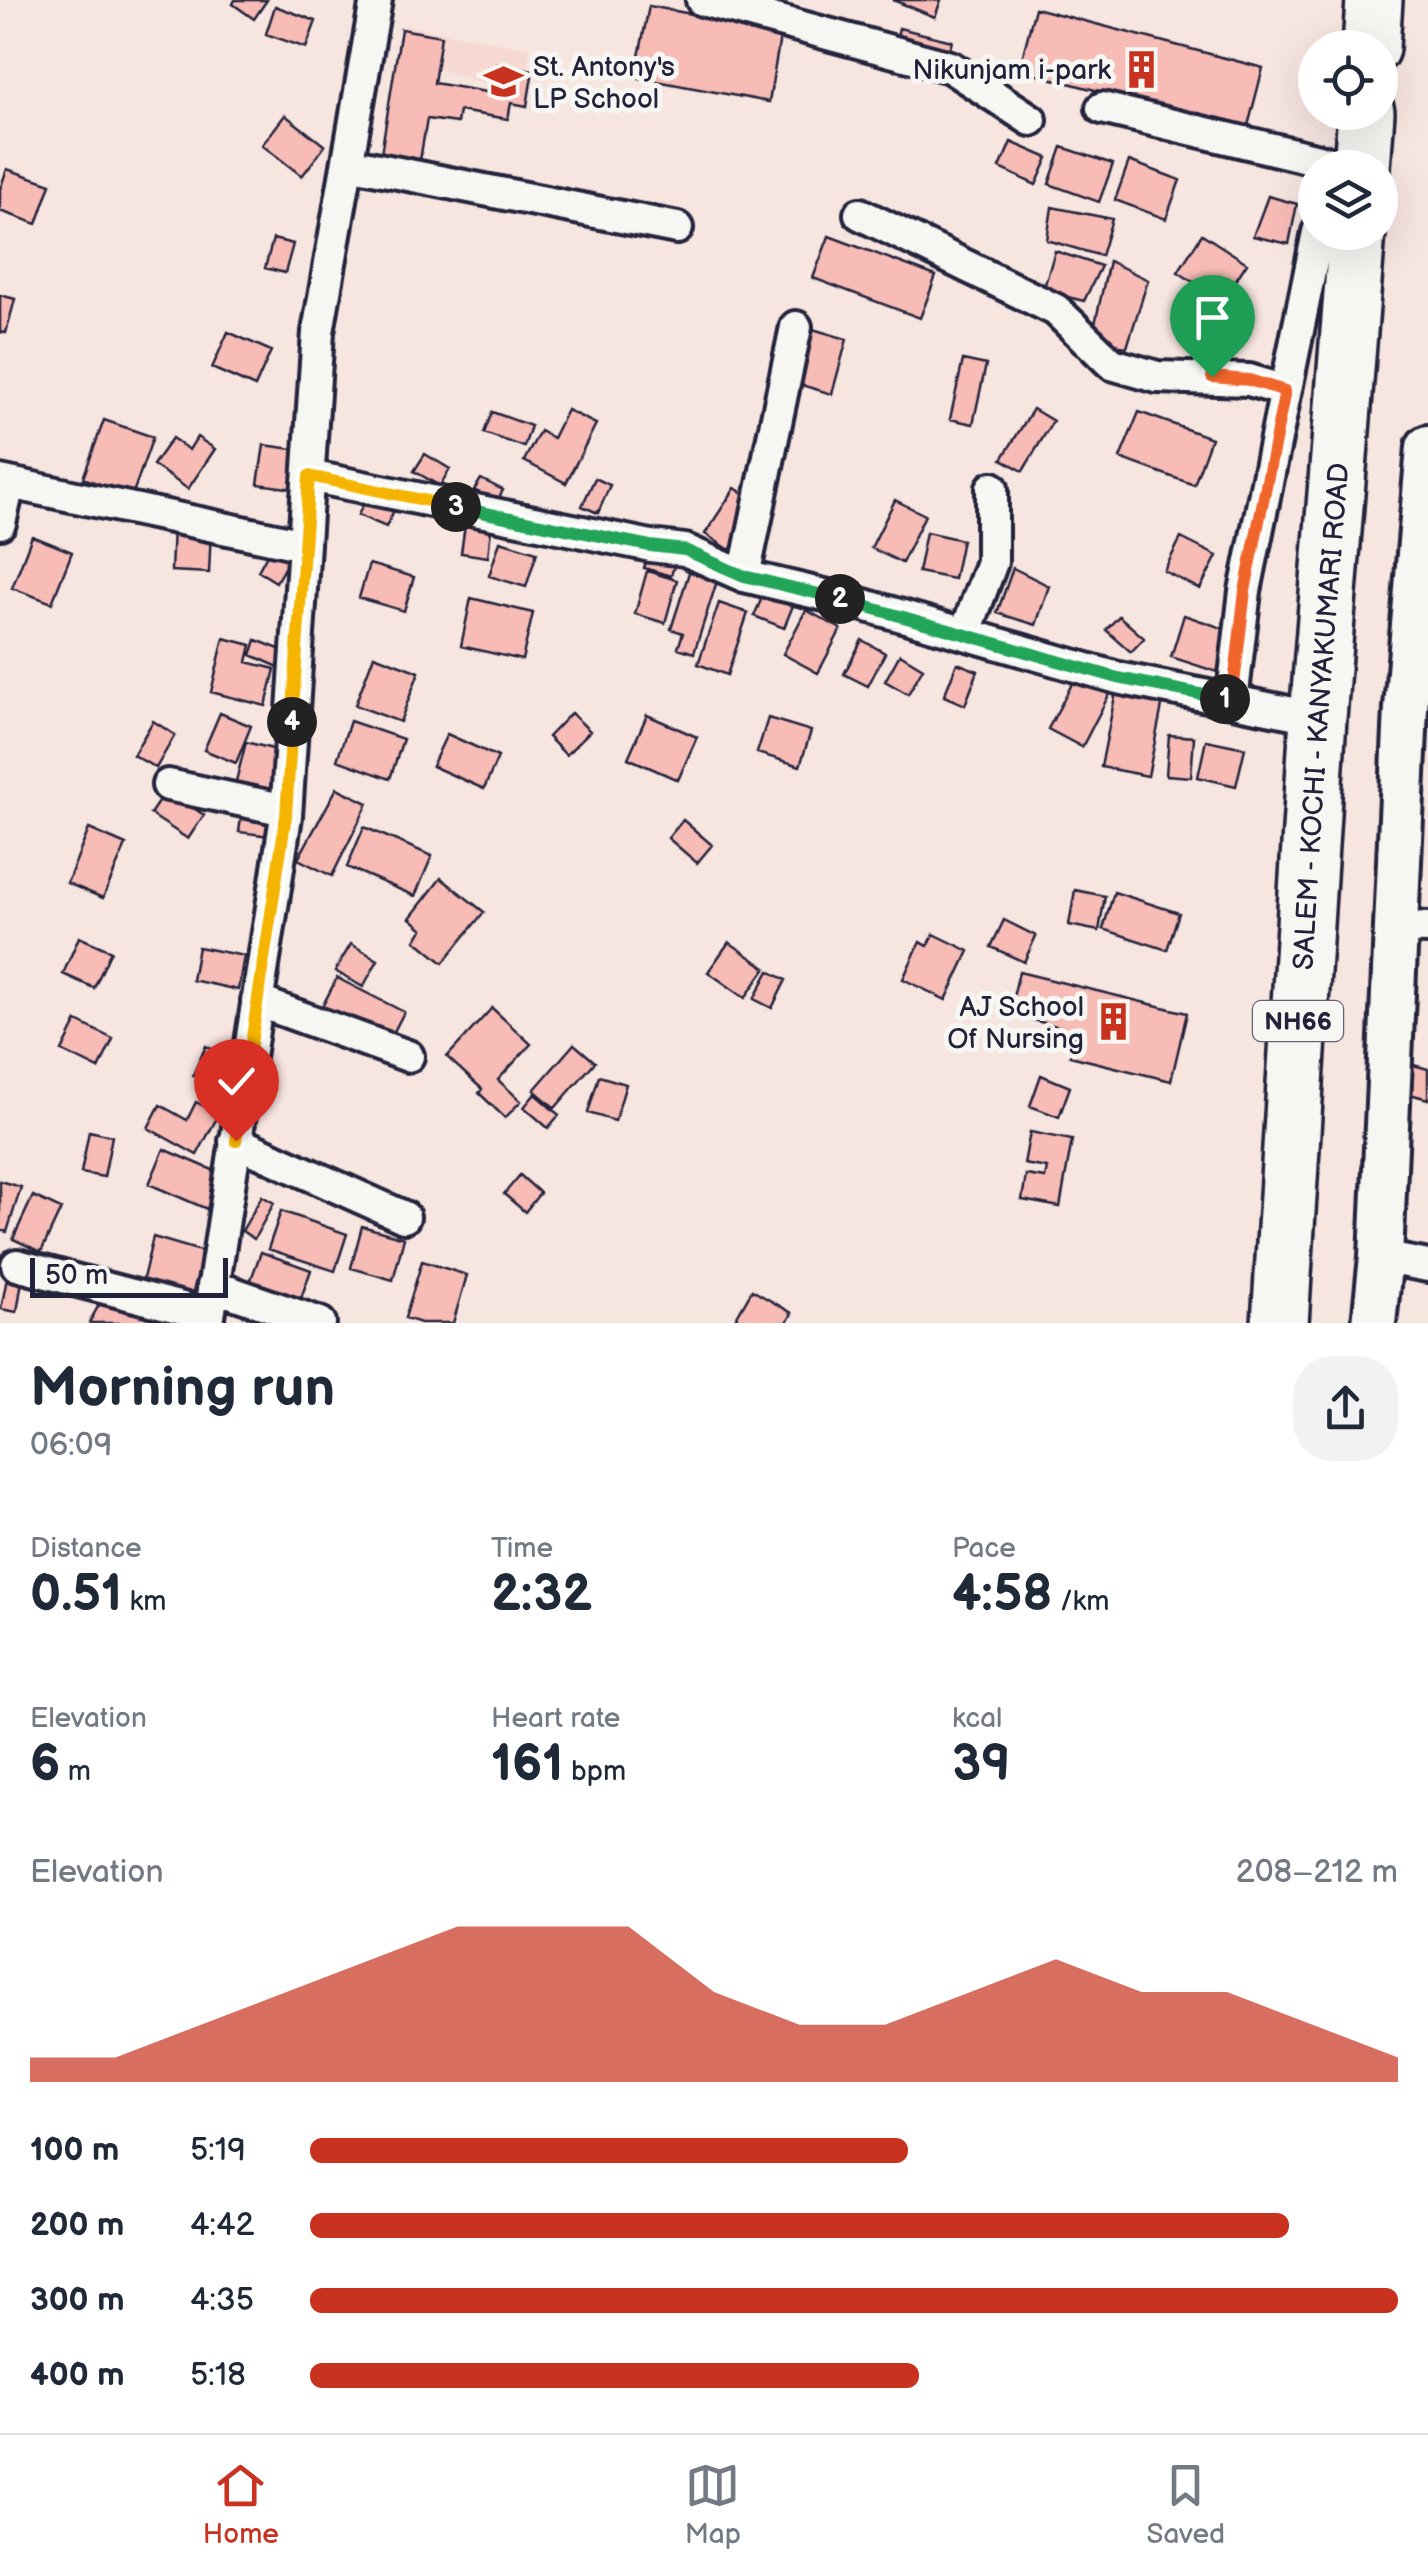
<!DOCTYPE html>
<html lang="en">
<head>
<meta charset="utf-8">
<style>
  body { margin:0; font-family:"Balsamiq Sans",sans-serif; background:#f2f2f3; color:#1f2937; height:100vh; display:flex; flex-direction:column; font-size:38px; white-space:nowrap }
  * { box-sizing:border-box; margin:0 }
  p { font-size:32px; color:#747a83 }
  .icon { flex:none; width:55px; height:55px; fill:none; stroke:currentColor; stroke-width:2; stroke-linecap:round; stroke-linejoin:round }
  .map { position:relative; height:1323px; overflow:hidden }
  .details { display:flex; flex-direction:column; background:#fff; flex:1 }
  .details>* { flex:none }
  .controls { position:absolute; left:1298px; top:30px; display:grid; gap:20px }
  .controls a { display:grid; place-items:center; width:100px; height:100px; border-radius:50%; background:#fff; box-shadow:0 10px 40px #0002; font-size:50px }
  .scale { position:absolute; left:30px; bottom:25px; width:198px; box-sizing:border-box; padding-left:10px; border:5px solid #22223b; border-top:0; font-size:28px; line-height:35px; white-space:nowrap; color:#22223b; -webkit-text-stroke:8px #f6f6f2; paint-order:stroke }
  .pin { position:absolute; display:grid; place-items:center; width:85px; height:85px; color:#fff; margin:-102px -42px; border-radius:50% 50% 50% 0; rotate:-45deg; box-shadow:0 0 10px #0007 }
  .pin .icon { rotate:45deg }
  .km { position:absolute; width:50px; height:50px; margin:-25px; border-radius:50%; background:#222; color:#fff; font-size:28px; line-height:50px; text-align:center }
  .round { display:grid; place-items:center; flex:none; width:105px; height:105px; border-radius:40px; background:#f2f2f3 }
  .head { display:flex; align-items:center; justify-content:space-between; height:170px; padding:0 30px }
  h1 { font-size:55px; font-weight:700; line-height:75px }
  .metrics { display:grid; grid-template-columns:repeat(3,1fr); gap:15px; height:170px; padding:10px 30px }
  .metrics div { display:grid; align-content:center }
  .metrics b { font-size:50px; font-weight:700 }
  .metrics small { font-size:28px; font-weight:400 }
  .metrics p { font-size:28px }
  .chart { height:280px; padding:20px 30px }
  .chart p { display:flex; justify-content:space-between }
  .chart svg { width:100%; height:180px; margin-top:10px; fill:#c8321e; opacity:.7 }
  ul { padding:0 30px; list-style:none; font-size:32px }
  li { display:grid; grid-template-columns:160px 120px 1fr; align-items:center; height:75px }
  li i { height:25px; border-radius:12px; background:#c8321e }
  .tabs { display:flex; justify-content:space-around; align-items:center; height:140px; border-top:2px solid #e0e1e3; background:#fff; font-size:28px; color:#747a83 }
  .tabs a { display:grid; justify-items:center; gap:5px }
  .tabs .on { color:#c8321e }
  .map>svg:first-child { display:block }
  .built { fill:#f7d9d4 }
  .building { fill:#f8bcb7; stroke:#22223b; stroke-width:2.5 }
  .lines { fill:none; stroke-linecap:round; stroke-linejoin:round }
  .street-casing { stroke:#22223b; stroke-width:38 }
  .secondary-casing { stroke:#22223b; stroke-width:50 }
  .highway-casing { stroke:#22223b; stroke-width:62 }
  .street { stroke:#f6f6f2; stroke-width:30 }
  .secondary { stroke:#f6f6f2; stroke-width:42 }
  .highway { stroke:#f6f6f2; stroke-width:55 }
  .split-1-casing { stroke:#fff; stroke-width:20 }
  .split-2-casing { stroke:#fff; stroke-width:20 }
  .split-3-casing { stroke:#fff; stroke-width:20 }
  .split-4-casing { stroke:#fff; stroke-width:20 }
  .split-5-casing { stroke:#fff; stroke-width:20 }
  .split-1 { stroke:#f0652b; stroke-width:12 }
  .split-2 { stroke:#22a559; stroke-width:12 }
  .split-3 { stroke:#22a559; stroke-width:12 }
  .split-4 { stroke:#f5b400; stroke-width:12 }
  .split-5 { stroke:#f5b400; stroke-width:12 }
  .labels { text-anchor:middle; stroke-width:10; stroke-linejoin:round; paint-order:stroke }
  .shield { fill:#f6f6f2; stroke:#626272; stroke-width:2.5 }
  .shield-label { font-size:25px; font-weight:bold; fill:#22223b }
  .poi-label { font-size:28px; fill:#22223b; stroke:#f6f6f2; text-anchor:end }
  .street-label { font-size:28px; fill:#22223b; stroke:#f6f6f2 }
</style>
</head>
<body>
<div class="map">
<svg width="1428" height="1323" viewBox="0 0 1428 1323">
  <rect width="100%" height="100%" fill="#f7e5e0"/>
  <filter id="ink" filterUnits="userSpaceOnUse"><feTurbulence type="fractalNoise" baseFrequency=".01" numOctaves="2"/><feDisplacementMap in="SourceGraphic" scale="20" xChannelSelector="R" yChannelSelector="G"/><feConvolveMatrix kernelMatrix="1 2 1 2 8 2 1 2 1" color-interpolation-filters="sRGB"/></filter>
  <g filter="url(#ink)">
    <path class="built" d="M403,25L530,48L526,98L434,67L421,160L382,159Z"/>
    <path class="building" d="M235,0H267L254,19L233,4Z
      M893,0H941L935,17Z
      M275,6L316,21L306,48L266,34Z
      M649,6L781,31L769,102L635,77Z
      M1035,8L1263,68L1247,130L1019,70Z
      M899,28L952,41L942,79L890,66Z
      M401,29L441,36L434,83L492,93L497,64L533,70L527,106L511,103L508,119L459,111L457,123L427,119L419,166L380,160Z
      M285,115L325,146L302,176L262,145Z
      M1011,142L1048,158L1036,185L1000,168Z
      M1062,147L1113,164L1099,202L1049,184Z
      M1129,161L1180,180L1166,219L1115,200Z
      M7,169L51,184L37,224L0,211V189Z
      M1268,196L1297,204L1289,244L1253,236Z
      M1052,207L1112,219L1101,256L1047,240Z
      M1202,234L1247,263L1222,301L1178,272Z
      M829,236L936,276L920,318L813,278Z
      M273,239L293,244L285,273L265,268Z
      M1055,251L1101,266L1084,301L1043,291Z
      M1109,261L1148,280L1127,347L1091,342Z
      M0,295L15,299L6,333L0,332Z
      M809,328L847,339L832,394L794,383Z
      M228,332L271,351L255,387L212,368Z
      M963,360L986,365L973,424L950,419Z
      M1033,409L1053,421L1023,471L1002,459Z
      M567,410L596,424L566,483L524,461L540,431L553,438Z
      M492,412L531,426L524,447L484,433Z
      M1139,412L1211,438L1194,485L1120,458Z
      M104,420L153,437L132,496L83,478Z
      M197,437L215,449L188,489L153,465L172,438L189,450Z
      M264,445L308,451L302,490L258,484Z
      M425,454L450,469L440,486L414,471Z
      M595,478L610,485L598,513L582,506Z
      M481,479L503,490L497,502L474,490Z
      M735,488L760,504L730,550L705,534Z
      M368,494L396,506L386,527L358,515Z
      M895,500L925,515L902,563L871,548Z
      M465,525L491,529L488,557L461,553Z
      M173,527L211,529L209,573L171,571Z
      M926,532L962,540L954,579L918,572Z
      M32,536L72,552L52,603L12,588Z
      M1181,538L1217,556L1200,589L1164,571Z
      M500,541L537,552L526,587L489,576Z
      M270,549L289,559L276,582L258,571Z
      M650,550L676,559L671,576L644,568Z
      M369,564L414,577L404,611L359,598Z
      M691,566L719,575L694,653L678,648L683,633L671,629Z
      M1013,568L1049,586L1036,625L997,613Z
      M647,571L677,580L665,623L635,614Z
      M767,586L796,598L784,628L754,616Z
      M471,598L533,613L522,660L461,646Z
      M719,603L748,613L727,675L698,664Z
      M806,610L841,629L818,673L783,654Z
      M1184,615L1231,631L1217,672L1171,657Z
      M1119,616L1144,638L1131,652L1106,630Z
      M224,638L251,645L247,662L275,669L266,706L211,692Z
      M256,640L287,652L281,668L251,655Z
      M862,640L885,653L868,686L844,674Z
      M900,654L923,668L908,694L885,681Z
      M374,655L419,672L400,722L355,705Z
      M957,663L978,671L965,705L944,696Z
      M1079,671L1112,689L1082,747L1048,729Z
      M1117,686L1164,696L1148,776L1101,767Z
      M220,713L251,726L236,763L204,750Z
      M571,713L590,731L566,755L548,737Z
      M647,715L697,737L678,780L628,758Z
      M768,718L811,731L800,766L757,753Z
      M153,721L175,735L156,768L133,755Z
      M350,721L403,739L390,779L337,760Z
      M447,734L498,757L484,789L432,766Z
      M1169,735L1194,737L1191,777L1166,775Z
      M1206,740L1245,748L1236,786L1198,777Z
      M246,742L284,752L273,795L235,785Z
      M337,788L368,803L332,876L298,859Z
      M166,790L204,815L188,839L150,814Z
      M242,810L281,815L278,837L239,832Z
      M683,820L712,845L697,863L668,838Z
      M364,827L432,856L415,896L347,867Z
      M89,829L126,845L103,898L67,883Z
      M441,878L484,912L443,963L415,940L423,929L410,918Z
      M1075,890L1105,896L1099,931L1069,925Z
      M1114,892L1179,913L1167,950L1103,929Z
      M1004,920L1036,936L1024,962L991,947Z
      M934,934L969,951L946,1000L903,979L920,942L928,946Z
      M79,937L111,951L94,988L63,974Z
      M729,942L766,968L745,998L708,972Z
      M351,944L378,960L363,987L335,971Z
      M198,947L244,956L238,990L192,980Z
      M769,971L786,980L772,1008L754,999Z
      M1019,972L1187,1013L1171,1081L1070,1056L1076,1031L1009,1014Z
      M337,978L404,1012L389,1041L322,1007Z
      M492,1008L531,1044L498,1080L521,1101L505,1118L479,1093L482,1089L447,1057Z
      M77,1021L113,1039L99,1069L62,1051Z
      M574,1044L595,1062L555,1108L534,1090Z
      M206,1046L238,1062L225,1090L193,1075Z
      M1410,1064L1428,1069V1099L1403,1092Z
      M1041,1075L1070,1087L1059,1117L1030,1106Z
      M599,1076L626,1084L615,1121L588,1113Z
      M535,1094L559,1115L548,1128L524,1107Z
      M196,1102L219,1114L197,1155L148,1128L160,1105L187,1120Z
      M89,1131L112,1136L104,1177L81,1173Z
      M1030,1132L1072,1140L1060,1207L1022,1200L1026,1175L1045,1178L1047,1168L1024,1164Z
      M164,1149L222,1174L207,1209L149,1184Z
      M520,1175L540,1193L525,1212L504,1194Z
      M0,1181L21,1187L7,1232L0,1230Z
      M33,1196L61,1209L41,1252L13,1239Z
      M262,1196L274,1203L254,1239L242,1231Z
      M281,1211L347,1234L335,1271L268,1249Z
      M362,1226L404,1238L393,1280L351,1268Z
      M153,1237L204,1252L190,1302L141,1287Z
      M261,1252L311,1270L300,1301L250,1282Z
      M422,1261L467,1275L453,1323H421L405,1318Z
      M7,1278L22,1281L17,1312L1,1309Z
      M752,1290L792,1313L787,1323H733Z
      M105,1294L158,1323H89Z"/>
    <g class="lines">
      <defs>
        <path id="street" d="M702,0L950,67L1031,120
          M1102,108L1327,162L1326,168
          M348,163L677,228
          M860,214L1056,310L1112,364L1157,377L1249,380L1285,391
          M309,476L651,546L685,550L744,576L850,601L1118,678L1318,718
          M0,481L304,545
          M0,523L9,484
          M744,576L796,327
          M965,634L992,562V488
          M1232,701L1245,591L1318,232
          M168,785L286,810
          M1398,927L1428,928
          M257,1001L408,1056
          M235,1141L404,1217
          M1381,1257L1428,1266
          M17,1265L209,1315
          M213,1286L320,1323
          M208,1323L286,816L318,332L376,0"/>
        <path id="secondary" d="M1374,1323L1381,1257L1406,708L1428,447"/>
        <g id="highway">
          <path d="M1371,48L1374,0"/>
          <path d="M1362,168L1366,112"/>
          <path id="s1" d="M1280,1323L1318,718L1357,232"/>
        </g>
      </defs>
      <use href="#street" class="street-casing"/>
      <use href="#secondary" class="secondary-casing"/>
      <use href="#highway" class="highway-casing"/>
      <use href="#street" class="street"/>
      <use href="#secondary" class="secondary"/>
      <use href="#highway" class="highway"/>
    </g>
  </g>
  <g class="lines" filter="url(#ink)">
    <defs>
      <path id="split-1" d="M1212,377L1249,380L1285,391L1245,591L1232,701L1225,699"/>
      <path id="split-2" d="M840,599L1118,678L1225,699"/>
      <path id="split-3" d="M456,507L650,546L685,550L744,576L840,599"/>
      <path id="split-4" d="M292,722L309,476L456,507"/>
      <path id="split-5" d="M236,1141L286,816L292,722"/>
    </defs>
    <use href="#split-1" class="split-1-casing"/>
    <use href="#split-2" class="split-2-casing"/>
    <use href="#split-3" class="split-3-casing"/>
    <use href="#split-4" class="split-4-casing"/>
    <use href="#split-5" class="split-5-casing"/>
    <use href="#split-1" class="split-1"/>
    <use href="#split-2" class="split-2"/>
    <use href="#split-3" class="split-3"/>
    <use href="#split-4" class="split-4"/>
    <use href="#split-5" class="split-5"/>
  </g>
  <defs>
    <symbol id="building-bare" viewBox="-9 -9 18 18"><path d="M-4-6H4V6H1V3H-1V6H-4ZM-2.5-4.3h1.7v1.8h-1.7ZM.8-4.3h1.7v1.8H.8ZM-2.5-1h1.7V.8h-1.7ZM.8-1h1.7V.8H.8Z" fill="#c8321e" stroke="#f6f6f2" stroke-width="2.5" paint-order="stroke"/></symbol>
    <symbol id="school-bare" viewBox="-9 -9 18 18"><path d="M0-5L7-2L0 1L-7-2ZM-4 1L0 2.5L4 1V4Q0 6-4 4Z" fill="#c8321e" stroke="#f6f6f2" stroke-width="2.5" paint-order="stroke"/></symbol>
  </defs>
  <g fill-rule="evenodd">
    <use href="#building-bare" x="1114" y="42" width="55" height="55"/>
    <use href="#school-bare" x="476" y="54" width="55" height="55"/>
    <use href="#building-bare" x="1086" y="994" width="55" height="55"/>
  </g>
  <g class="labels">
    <rect class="shield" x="1253" y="1001" width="90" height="40" rx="8"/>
    <g class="shield-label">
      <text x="1298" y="1030">NH66</text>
    </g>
    <g class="poi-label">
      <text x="533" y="76" text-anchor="start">St. Antony's<tspan x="533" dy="32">LP School</tspan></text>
      <text x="1111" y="79">Nikunjam i-park</text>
      <text x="1084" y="1016">AJ School<tspan x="1084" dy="32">Of Nursing</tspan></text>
    </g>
    <g class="street-label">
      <text dy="10" stroke="none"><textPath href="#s1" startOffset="608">SALEM - KOCHI - KANYAKUMARI ROAD</textPath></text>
    </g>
  </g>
</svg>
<div class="controls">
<a><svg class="icon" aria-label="locate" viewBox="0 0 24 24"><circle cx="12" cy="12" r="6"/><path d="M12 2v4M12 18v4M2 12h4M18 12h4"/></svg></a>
<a><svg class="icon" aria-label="layers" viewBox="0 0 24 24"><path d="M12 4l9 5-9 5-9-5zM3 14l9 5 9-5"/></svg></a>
</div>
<div class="scale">50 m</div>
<div class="pin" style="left:1212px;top:377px;background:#1e9e55"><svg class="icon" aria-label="arrive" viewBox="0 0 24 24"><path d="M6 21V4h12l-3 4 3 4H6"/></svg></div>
<div class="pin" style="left:236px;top:1141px;background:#d93025"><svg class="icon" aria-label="check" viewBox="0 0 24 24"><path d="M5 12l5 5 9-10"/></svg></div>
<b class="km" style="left:1225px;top:699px">1</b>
<b class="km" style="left:840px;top:599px">2</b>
<b class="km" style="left:456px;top:507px">3</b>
<b class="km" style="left:292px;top:722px">4</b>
</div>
<section class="details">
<div class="head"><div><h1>Morning run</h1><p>06:09</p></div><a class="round"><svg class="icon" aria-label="share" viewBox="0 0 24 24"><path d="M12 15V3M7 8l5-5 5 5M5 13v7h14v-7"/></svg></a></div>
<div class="metrics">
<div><p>Distance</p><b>0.51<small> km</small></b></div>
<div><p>Time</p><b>2:32</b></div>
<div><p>Pace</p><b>4:58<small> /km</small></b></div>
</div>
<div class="metrics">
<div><p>Elevation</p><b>6<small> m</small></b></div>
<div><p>Heart rate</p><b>161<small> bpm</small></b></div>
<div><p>kcal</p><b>39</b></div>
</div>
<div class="chart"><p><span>Elevation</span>208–212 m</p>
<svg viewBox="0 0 160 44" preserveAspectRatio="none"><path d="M0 44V38L10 38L20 30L30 22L40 14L50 6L60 6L70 6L80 22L90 30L100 30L110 22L120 14L130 22L140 22L150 30L160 38V44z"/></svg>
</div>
<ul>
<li><b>100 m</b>5:19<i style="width:55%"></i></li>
<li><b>200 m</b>4:42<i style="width:90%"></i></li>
<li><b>300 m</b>4:35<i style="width:100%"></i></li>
<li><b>400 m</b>5:18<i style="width:56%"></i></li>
</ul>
</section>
<nav class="tabs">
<a class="on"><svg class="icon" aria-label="home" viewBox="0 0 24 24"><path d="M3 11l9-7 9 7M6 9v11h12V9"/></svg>Home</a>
<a><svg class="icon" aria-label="map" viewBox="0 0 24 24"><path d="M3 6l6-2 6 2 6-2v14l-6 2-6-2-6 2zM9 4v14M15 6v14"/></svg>Map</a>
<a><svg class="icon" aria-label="saved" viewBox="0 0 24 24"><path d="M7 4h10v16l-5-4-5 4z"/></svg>Saved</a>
</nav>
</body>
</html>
